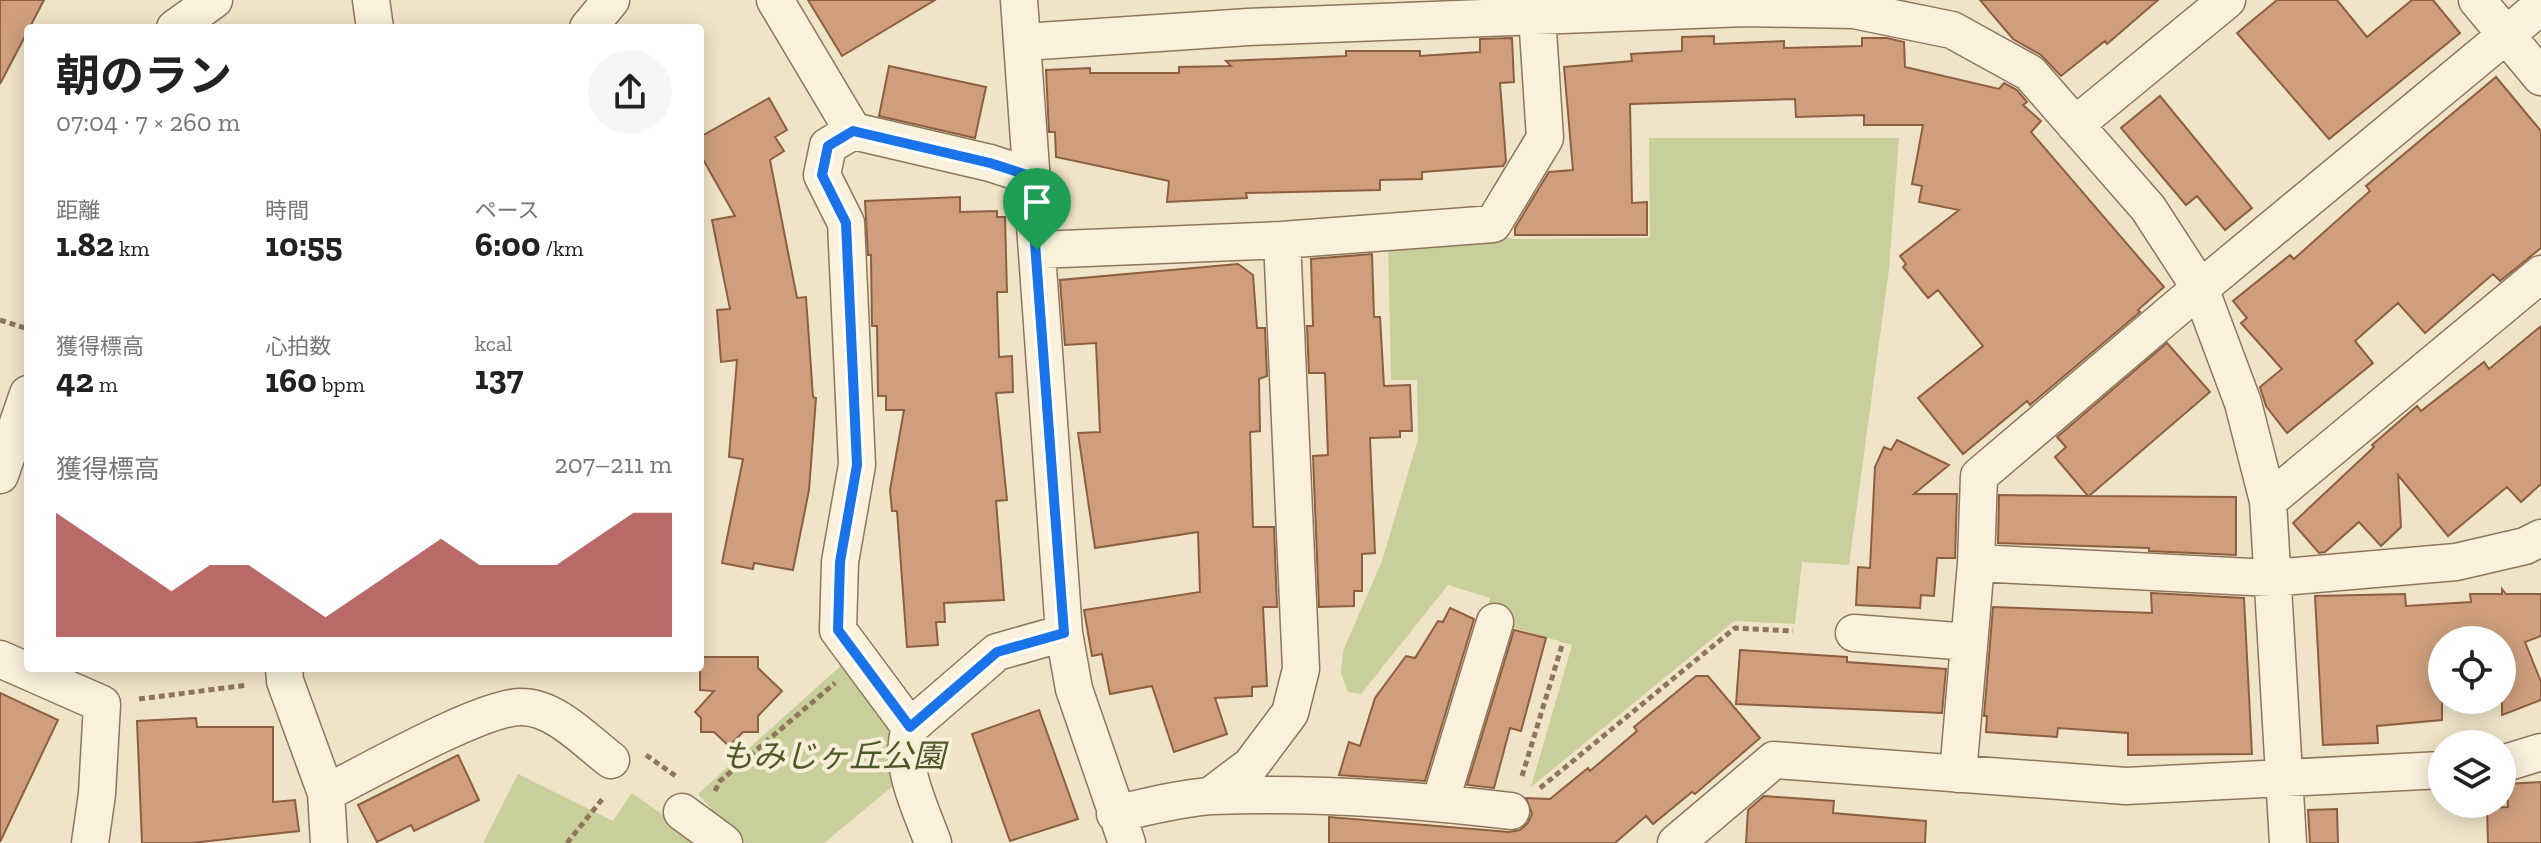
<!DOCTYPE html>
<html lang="ja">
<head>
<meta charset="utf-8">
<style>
  body { margin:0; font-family:"Zilla Slab","Noto Sans JP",serif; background:#f6f6f6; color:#222; height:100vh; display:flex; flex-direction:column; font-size:30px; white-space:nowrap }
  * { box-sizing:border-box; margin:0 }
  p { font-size:26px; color:#767676 }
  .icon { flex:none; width:44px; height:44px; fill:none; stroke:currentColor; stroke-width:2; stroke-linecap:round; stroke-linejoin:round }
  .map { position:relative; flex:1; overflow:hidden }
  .details { position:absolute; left:24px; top:24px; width:680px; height:648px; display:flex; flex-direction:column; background:#fff; border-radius:8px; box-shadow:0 4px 20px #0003 }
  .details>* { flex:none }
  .controls { position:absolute; left:2428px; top:626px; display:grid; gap:16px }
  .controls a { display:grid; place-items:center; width:88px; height:88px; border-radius:50%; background:#fff; box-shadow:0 4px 20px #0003; font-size:40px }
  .pin { position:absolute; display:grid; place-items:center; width:68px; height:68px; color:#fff; margin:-82px -34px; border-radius:50% 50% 50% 0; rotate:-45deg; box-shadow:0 0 8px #0007 }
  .pin .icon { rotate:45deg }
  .round { display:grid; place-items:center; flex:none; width:84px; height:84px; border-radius:42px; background:#f6f6f6 }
  .overview { display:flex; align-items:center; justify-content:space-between; height:136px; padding:0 32px }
  h1 { font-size:44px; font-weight:700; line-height:60px }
  .stats { display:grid; grid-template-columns:repeat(3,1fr); gap:12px; height:136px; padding:8px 32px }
  .stats div { display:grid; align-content:center }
  .stats b { font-size:34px; font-weight:700 }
  .stats small { font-size:22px; font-weight:400 }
  .stats p { font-size:22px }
  .chart { height:224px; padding:16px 32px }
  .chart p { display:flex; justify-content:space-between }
  .chart svg { width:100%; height:144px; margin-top:8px; fill:#9e2a2b; opacity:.7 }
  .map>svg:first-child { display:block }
  .green { fill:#c9cf9b }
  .building { fill:#cf9f7d; stroke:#8d5f41; stroke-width:2 }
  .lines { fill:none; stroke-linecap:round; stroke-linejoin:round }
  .minor-casing { stroke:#8d765c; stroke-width:39 }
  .path { stroke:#8d765c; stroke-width:5; stroke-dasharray:6 4; stroke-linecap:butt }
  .minor { stroke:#faf1dc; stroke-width:36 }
  .route-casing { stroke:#fff; stroke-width:16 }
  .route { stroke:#1a73e8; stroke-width:10 }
  .labels { text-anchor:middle; stroke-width:8; stroke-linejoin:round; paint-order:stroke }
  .park-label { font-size:32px; font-style:italic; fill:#4d5a26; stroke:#f7eed8 }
</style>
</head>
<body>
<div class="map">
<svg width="2541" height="843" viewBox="0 0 2541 843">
  <rect width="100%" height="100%" fill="#f0e4c8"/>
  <path class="green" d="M1649,138H1899L1889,269L1849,565L1802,562L1795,624L1734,621L1531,787L1572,645L1484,619L1490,598L1448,585L1361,694L1348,692L1341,673L1343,651L1382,561L1418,439L1417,380H1391L1388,241L1495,235L1513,239L1650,238Z
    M845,662L896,721L899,781L824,843H746L709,817L711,808L698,794Z
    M518,774L613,821L632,793L703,843H483Z"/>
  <path class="building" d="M0,0H44L0,84Z
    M808,0H935L842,56Z
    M1980,0H2158L2107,44L2105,41L2061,76L2041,55L2013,39Z
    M2277,0H2337L2367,37L2412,0H2433L2460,33L2329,139L2237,33Z
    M1714,36V44L1784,41V48L1862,46V38H1887L1904,42L1905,67L1999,89L2004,83L2017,90L2027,102L2023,105L2041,121L2031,132L2164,287L2138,310L2140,312L2030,405L2027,401L1963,454L1918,398L1983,346L1938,290L1928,298L1903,267L1906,264L1900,256L1959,210L1919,202L1922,186L1912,184L1923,125H1864V115L1796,117L1795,99L1630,104L1632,203L1647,202V235H1515V228L1549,172L1573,170L1564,67L1632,61L1631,54L1682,51V37Z
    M1512,38L1514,82L1500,83L1506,161L1503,166L1422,172V179L1380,180V190L1246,193L1247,198L1167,202L1169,181L1056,157L1055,132H1049L1046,70L1090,68V73H1179V67L1231,66L1226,61L1346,56V51H1420V56L1480,52V39Z
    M889,66L986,87L975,138L879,116Z
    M2496,77L2541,131V248L2500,281L2493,274L2425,333L2398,303L2355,341L2373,363L2287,433L2266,406L2260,387L2282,369L2241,323L2247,318L2233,301L2290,255L2294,259L2370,191L2366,186Z
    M2160,96L2252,208L2225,230L2197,196L2186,205L2121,128Z
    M769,98L787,130L775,137L784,151L770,160L797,298L806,297L813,397L816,398L809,490L793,570L754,563L753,569L722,563L743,459L729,457L737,360L721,362L717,310L730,309L712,220L735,216L700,154V137Z
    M960,197V212L997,211V217H1005L1007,292H997L999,357L1012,356L1013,392L996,393L1007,500L996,501L1004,600L944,603L945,622H936L938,645L907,647L897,511H892L890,490L904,410H886V396H878L877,326H872L871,255H868L865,201Z
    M1372,254L1374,317H1380L1384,386L1410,385L1412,431H1400V437L1370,438L1375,553L1362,554V591H1354V606L1319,607L1313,456L1328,455L1325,373H1309L1307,326H1313L1311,259Z
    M1238,264L1253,275L1257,328H1265L1267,376L1259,379L1260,431L1250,432L1253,527H1274L1277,607H1263L1267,686L1252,687V696L1215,698L1227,734L1174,752L1152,686L1110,694L1102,654L1092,656L1084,610L1200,592L1198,532L1095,548L1078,433L1100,432L1096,343L1065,345L1060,280Z
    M2541,326V484L2521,502L2507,487L2448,536L2398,475L2401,527L2381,546L2359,522L2325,552L2319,553L2293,523L2374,447L2372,445L2417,406L2421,411L2484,362L2489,369Z
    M2167,343L2210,392L2089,496L2236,497V555L2149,551V548L1998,543L1999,495L2088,496L2055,457L2066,447L2057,437Z
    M1897,440L1949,465L1914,494H1957L1955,558H1937L1934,596L1921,595L1920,608L1856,605L1858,567L1870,568L1875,467L1884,447L1891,450Z
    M2502,589L2506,594H2541V636L2525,642L2541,682V700L2502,715V640H2442V720L2377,726L2378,743L2323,745L2315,596L2405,594L2406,606L2471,602L2470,594H2502Z
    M2151,593L2244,598L2252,754L2128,755V733L2058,728L2057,737L1986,732L1987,716H1984L1993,607L2152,613Z
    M1450,608L1474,619L1425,781L1339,775L1349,742L1360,746L1375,698L1406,656L1415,658L1438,621L1443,622Z
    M1514,630L1546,638L1521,731L1510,728L1494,788L1467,785Z
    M1740,650L1847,657V662L1946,669L1942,713L1736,704Z
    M700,657H758V668L782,691L758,716V732H743L729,746L714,732H701V718L695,712L714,691L700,690Z
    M1696,676H1708L1760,738L1695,794L1692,792L1653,824L1646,816L1615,843H1329V817L1509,832L1520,830L1528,823L1532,814L1526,798L1550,799L1588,768L1590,771L1637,731L1634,727Z
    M0,693L58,720L0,842Z
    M1039,710L1078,819L1010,841L972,734Z
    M196,718L197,727H273V802L295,800L299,831L192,843H142L137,721Z
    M458,755L479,800L414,831L411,825L377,842L358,805Z
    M2541,782V843H2488L2487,808L2508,807L2507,784Z
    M1764,796L1834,801L1833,813L1926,821L1925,843H1746L1748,810Z
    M2337,809L2338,843H2310L2308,810Z"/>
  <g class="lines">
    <defs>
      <path id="minor" d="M371,0L375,28
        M775,0L853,131L990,163L1030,176
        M1019,0L1064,633L1074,689L1127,843
        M2477,0L2541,77
        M175,28L214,0
        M588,28L611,0
        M1024,42L1248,27L1536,16L1746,8L1854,10L1952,30L2030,73L2148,208L2200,288L2243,403L2268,501L2288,843
        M2075,125L2227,0
        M853,131L828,146L822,175L846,223L857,465L840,562L838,630L910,727
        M1037,250L1282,240L1493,224L1545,138L1536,0
        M0,475L28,394
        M2268,501L2541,274
        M1976,563L2271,578L2456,562L2525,546L2541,538
        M1854,633L1969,642
        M0,659L102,704L97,794L90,843
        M284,668L285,681L326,793L329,843
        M2502,764L2541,752
        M1958,774L1976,563L1979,476L2179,306L2541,6
        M326,793C366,773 483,706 522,707C555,707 587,742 611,760
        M1210,796L1251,765L1290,713L1301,669L1282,240
        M1440,803L1495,622
        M682,812L724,843
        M1115,814C1146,807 1180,798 1212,796C1311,792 1412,799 1511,811
        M933,843C920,806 898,767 910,727L997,652L1064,633
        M1676,843L1774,760L2126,786L2442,770"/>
    </defs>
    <use href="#minor" class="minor-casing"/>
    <path class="path" d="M0,320L28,329
      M139,699L248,685
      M646,755L677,777
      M1522,776L1563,642
      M1540,788L1735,628L1793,631
      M715,791L720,781L835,683
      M567,843L604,797"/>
    <use href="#minor" class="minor"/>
  </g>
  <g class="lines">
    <defs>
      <path id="route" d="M853,131L990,163L1030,176L1064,633L997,652L910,727L838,630L840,562L857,465L846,223L822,175L828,146Z"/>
    </defs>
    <use href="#route" class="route-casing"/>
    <use href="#route" class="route"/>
  </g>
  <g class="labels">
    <g class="park-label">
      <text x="833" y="767">もみじヶ丘公園</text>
    </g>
  </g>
</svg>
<div class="controls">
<a><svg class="icon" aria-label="locate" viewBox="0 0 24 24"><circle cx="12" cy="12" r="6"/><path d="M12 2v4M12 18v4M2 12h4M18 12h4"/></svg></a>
<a><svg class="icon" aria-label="layers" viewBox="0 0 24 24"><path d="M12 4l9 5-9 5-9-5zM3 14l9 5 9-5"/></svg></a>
</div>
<div class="pin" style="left:1037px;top:250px;background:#1e9e55"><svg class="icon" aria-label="arrive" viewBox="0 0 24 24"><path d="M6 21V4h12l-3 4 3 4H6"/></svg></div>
<section class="details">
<div class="overview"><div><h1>朝のラン</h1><p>07:04 · 7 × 260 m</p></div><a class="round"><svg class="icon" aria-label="share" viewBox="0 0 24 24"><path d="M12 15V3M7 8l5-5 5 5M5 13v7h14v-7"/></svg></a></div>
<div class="stats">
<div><p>距離</p><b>1.82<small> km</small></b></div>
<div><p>時間</p><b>10:55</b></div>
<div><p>ペース</p><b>6:00<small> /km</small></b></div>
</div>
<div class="stats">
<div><p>獲得標高</p><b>42<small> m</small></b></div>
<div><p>心拍数</p><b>160<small> bpm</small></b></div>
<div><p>kcal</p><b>137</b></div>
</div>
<div class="chart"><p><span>獲得標高</span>207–211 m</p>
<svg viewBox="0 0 160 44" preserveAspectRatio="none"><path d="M0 44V6L10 14L20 22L30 30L40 22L50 22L60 30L70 38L80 30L90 22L100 14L110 22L120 22L130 22L140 14L150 6L160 6V44z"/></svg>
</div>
</section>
</div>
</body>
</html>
